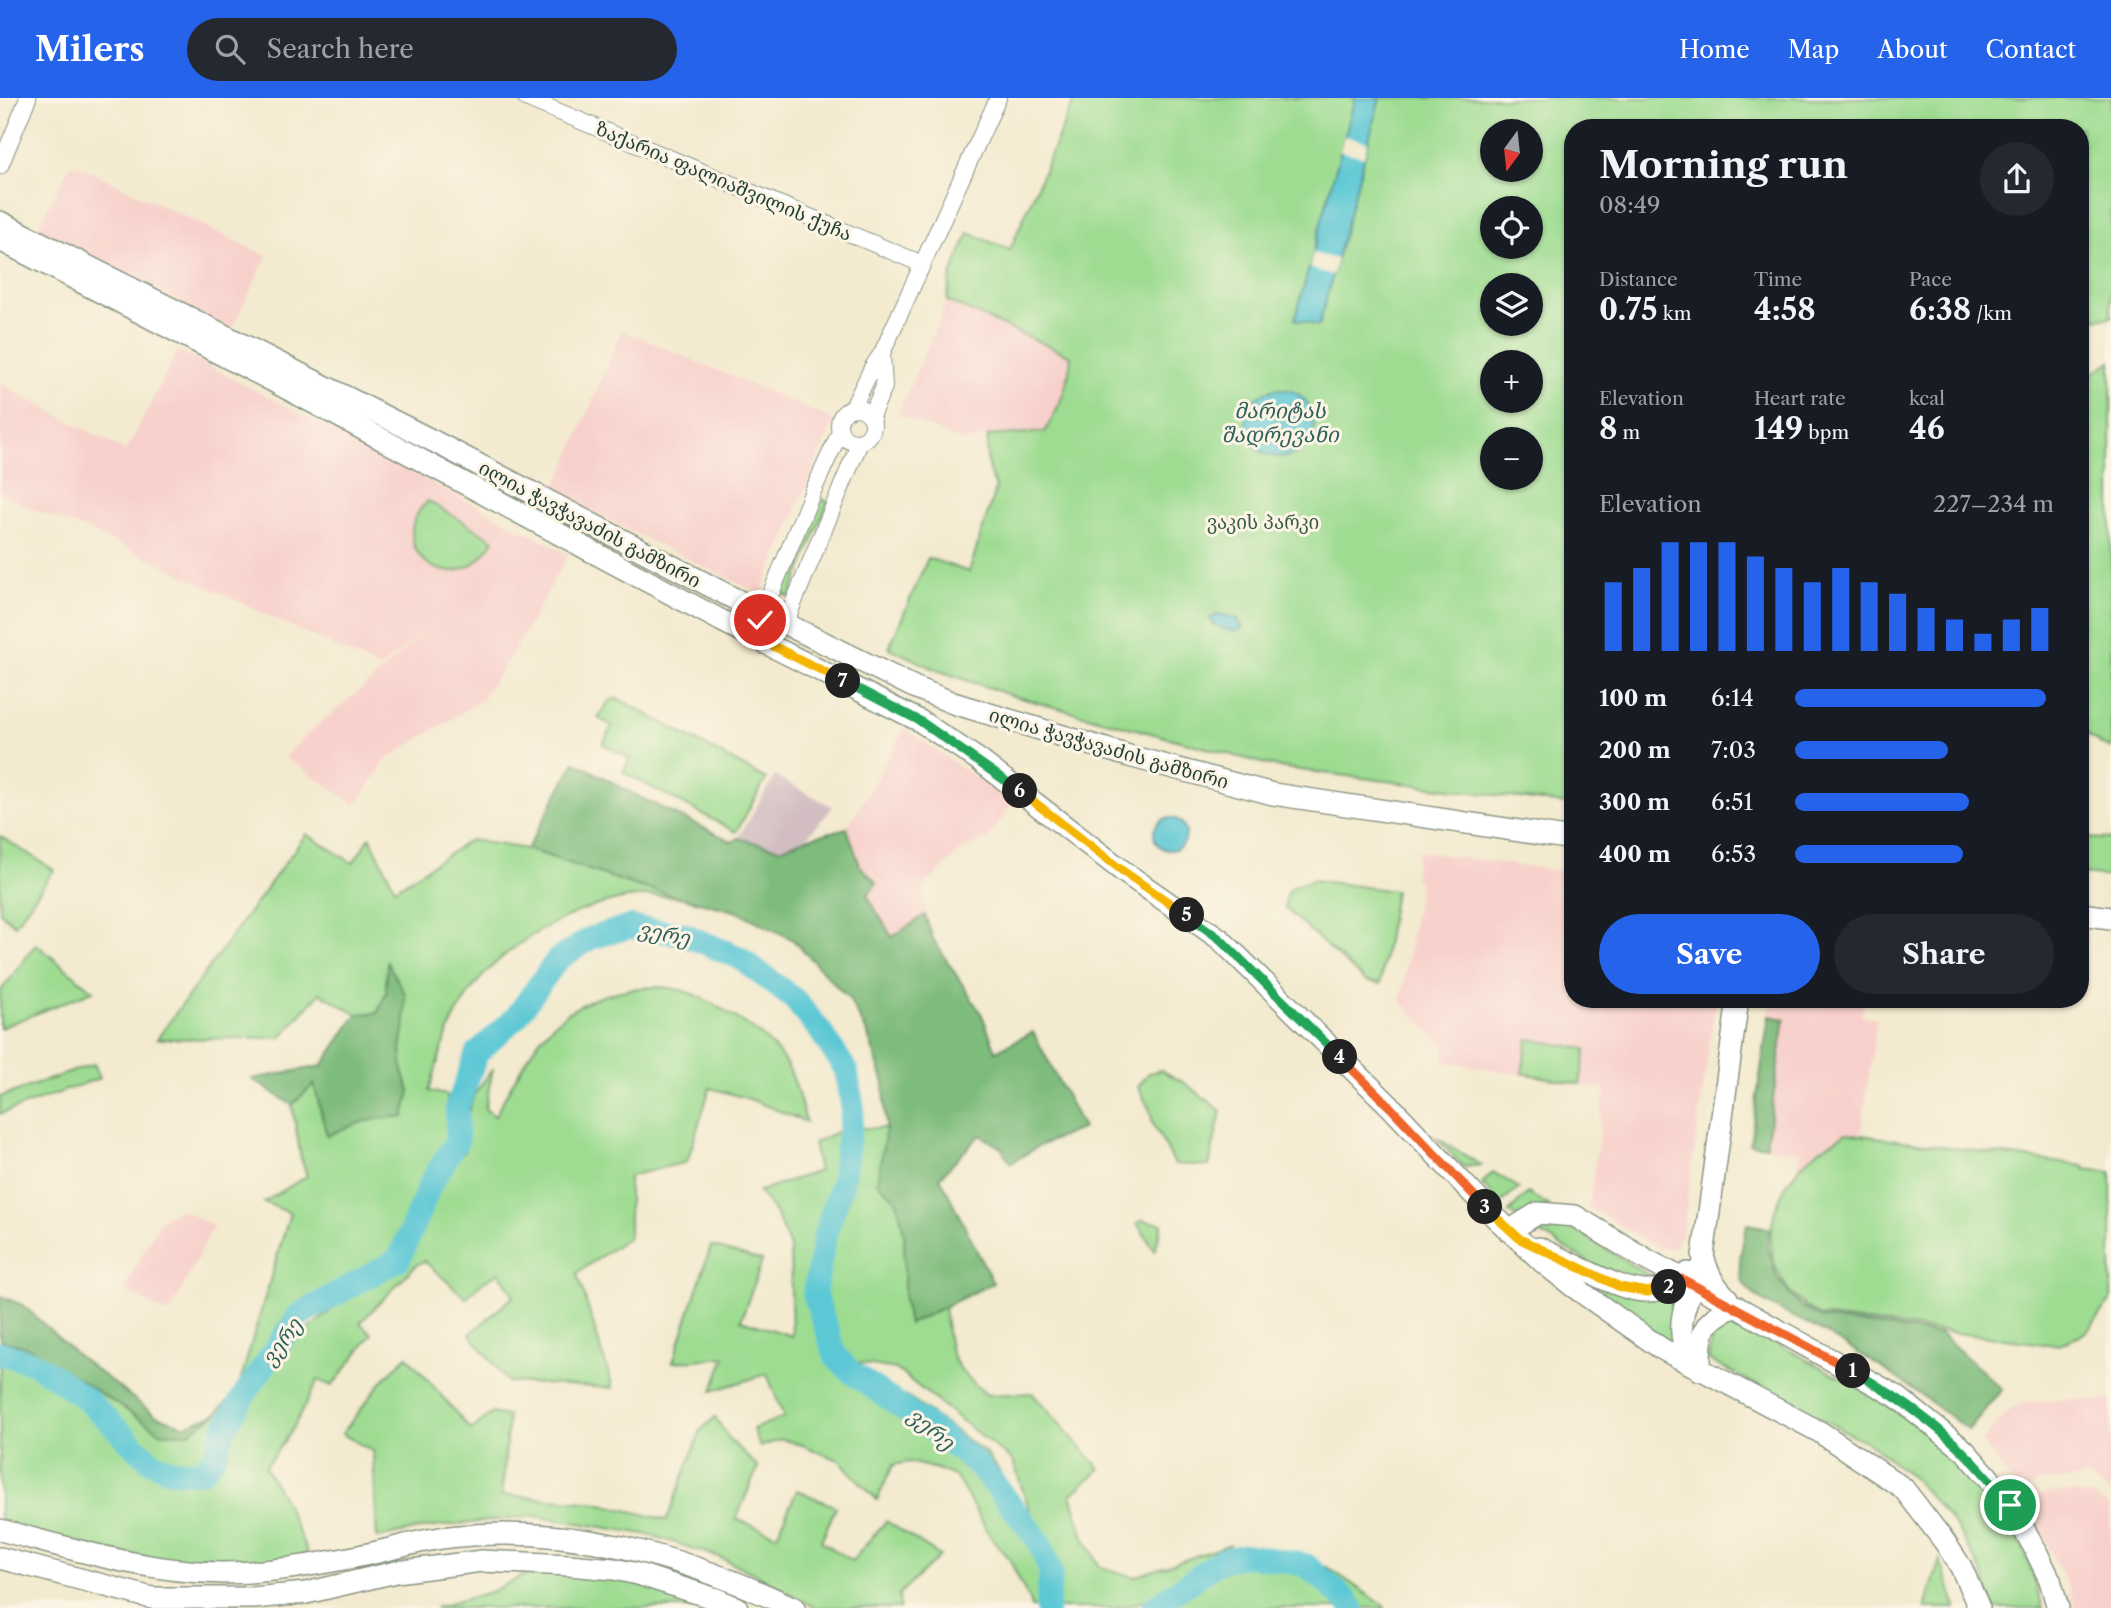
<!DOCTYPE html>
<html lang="en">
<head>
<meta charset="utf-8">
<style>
  body { margin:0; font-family:"Libre Caslon Text","Noto Serif Georgian",serif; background:#242831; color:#f1f3f6; height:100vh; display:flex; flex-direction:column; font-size:26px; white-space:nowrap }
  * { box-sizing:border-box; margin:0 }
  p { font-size:23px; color:#9ea1a6 }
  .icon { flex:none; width:38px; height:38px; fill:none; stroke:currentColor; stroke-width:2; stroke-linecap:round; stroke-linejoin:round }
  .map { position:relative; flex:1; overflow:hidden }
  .details { position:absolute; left:1564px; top:21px; width:525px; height:889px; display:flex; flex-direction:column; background:#171b24; border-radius:28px; box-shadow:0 2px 5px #0004 }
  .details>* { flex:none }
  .needle { width:46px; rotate:195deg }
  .controls { position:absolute; left:1480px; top:21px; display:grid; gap:14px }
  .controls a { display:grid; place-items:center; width:63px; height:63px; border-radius:50%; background:#171b24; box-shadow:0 2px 5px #0004; font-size:35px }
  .pin { position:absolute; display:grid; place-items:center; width:60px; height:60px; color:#fff; margin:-30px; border:4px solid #fff; border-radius:50%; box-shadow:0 2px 7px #0007 }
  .km { position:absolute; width:35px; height:35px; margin:-18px; border-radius:50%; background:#222; color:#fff; font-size:19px; line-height:35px; text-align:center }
  .round { display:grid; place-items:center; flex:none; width:74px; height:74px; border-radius:37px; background:#242831 }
  .head { display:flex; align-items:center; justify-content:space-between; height:119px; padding:0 35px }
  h1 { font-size:38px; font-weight:800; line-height:52px }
  .figures { display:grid; grid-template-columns:repeat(3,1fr); gap:10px; height:119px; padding:7px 35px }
  .figures div { display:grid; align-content:center }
  .figures b { font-size:30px; font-weight:800 }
  .figures small { font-size:19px; font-weight:400 }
  .figures p { font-size:19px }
  .chart { height:196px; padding:14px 35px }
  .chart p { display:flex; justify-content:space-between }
  .chart svg { width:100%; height:126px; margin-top:7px; stroke:#2563eb; stroke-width:6 }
  .primary-button { display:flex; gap:14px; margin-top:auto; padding:14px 35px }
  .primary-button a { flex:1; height:80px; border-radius:42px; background:#2563eb; color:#fff; font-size:28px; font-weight:800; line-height:80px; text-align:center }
  .primary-button a+a { background:#242831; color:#f1f3f6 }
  ul { padding:0 35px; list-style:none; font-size:23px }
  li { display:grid; grid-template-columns:112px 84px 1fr; align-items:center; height:52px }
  li i { height:18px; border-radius:9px; background:#2563eb }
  header { display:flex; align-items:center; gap:42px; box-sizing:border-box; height:98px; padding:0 35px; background:#2563eb; color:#fff }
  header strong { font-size:33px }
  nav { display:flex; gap:38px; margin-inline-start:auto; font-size:24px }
  .search { width:490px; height:63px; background:#242831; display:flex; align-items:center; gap:18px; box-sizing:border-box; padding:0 24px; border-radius:38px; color:#9ea1a6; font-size:26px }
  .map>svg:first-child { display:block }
  .built { fill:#f7d0cb }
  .industrial { fill:#d2bec2 }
  .green { fill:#9ddc91; stroke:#5e8c62; stroke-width:2; fill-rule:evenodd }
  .forest { fill:#7ebc7b; stroke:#4e7c58; stroke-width:2 }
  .water { fill:#5cc7d5; stroke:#3e8284; stroke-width:2 }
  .pier { fill:#f3eacf }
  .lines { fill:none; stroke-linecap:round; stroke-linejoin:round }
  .river { stroke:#5cc7d5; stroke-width:24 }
  .minor-casing { stroke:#899482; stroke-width:18 }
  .major-casing { stroke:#899482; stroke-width:24 }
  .minor { stroke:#fff; stroke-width:16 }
  .major { stroke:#fff; stroke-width:21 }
  .split-1-casing { stroke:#fff; stroke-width:14 }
  .split-2-casing { stroke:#fff; stroke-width:14 }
  .split-3-casing { stroke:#fff; stroke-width:14 }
  .split-4-casing { stroke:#fff; stroke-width:14 }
  .split-5-casing { stroke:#fff; stroke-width:14 }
  .split-6-casing { stroke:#fff; stroke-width:14 }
  .split-7-casing { stroke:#fff; stroke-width:14 }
  .split-8-casing { stroke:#fff; stroke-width:14 }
  .split-1 { stroke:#22a559; stroke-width:9 }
  .split-2 { stroke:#f0652b; stroke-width:9 }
  .split-3 { stroke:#f5b400; stroke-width:9 }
  .split-4 { stroke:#f0652b; stroke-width:9 }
  .split-5 { stroke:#22a559; stroke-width:9 }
  .split-6 { stroke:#f5b400; stroke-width:9 }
  .split-7 { stroke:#22a559; stroke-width:9 }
  .split-8 { stroke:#f5b400; stroke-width:9 }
  .labels { text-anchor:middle; stroke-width:6; stroke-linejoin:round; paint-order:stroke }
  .street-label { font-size:19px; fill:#1f3d34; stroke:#fcf5e5 }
  .park-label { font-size:19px; fill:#385d47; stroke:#fcf5e5 }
  .water-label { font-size:21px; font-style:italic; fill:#2e605c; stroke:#fcf5e5 }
</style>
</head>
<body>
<header>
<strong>Milers</strong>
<div class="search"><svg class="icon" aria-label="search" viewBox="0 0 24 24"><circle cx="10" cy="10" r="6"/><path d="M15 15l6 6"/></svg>Search here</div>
<nav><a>Home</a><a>Map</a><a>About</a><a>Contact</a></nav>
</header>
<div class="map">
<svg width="2111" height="1510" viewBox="0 0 2111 1510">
  <rect width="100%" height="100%" fill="#fcf5e5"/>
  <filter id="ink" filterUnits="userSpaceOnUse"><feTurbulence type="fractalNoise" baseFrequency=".0143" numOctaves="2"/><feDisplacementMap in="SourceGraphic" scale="14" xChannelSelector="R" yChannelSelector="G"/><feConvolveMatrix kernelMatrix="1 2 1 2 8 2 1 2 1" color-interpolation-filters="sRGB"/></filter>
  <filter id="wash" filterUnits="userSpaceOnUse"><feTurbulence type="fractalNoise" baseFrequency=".00686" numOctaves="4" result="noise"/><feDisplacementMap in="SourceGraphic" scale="28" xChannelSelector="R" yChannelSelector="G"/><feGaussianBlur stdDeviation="1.57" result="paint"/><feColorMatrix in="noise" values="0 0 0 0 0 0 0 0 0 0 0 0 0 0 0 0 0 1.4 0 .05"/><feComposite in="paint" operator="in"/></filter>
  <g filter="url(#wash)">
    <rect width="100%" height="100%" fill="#f3eacf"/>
    <path class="built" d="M70,67L79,68L267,158L231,233L37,131Z
      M947,203L1071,258L1070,276L1063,300L1044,334L988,338L962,344L898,316Z
      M622,232L834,322L762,494L754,493L550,394L563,374Z
      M178,252L569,456L516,550L480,603L387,661L356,707L285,659L308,635L369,585L438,522L380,570L89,433L30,410L0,394V286L126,353Z
      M905,631L1012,705L989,740L963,751L927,785L923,801L925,817L892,840L866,796L877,785L860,768L847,730Z
      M1417,753L1573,775V901H1716L1683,1132L1674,1150L1660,1151L1589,1110L1605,991L1443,963L1445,951L1401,903L1420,782L1414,781Z
      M1772,901H1864L1862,918L1877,921L1861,1035H1846L1817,1052L1797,1072L1800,1054L1769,1050L1766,1048L1785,921L1769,918Z
      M181,1111L213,1128L169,1217L124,1191L161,1121Z
      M2071,1301L2111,1303V1395L2089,1380L2039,1383L2021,1396L1982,1343L2009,1312L2022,1305Z
      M2052,1394L2075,1395L2091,1398L2111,1408V1510H2074L2072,1497L2025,1402Z"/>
    <path class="industrial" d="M775,678L833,709L805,741L780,751L738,740Z"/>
    <path class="green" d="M1075,0H2111V219L2081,222V30H1573V707L1277,669L1013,598L937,572L889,550L928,460L969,474L996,389C986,371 986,359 988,338L1044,334C1060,310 1069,287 1071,258L947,203L951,177L969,135L1010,152ZM1493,33H1531V72H1493ZM1493,110H1531V149H1493ZM1493,187H1531V226H1493ZM1493,264H1531V303H1493ZM1493,341H1531V380H1493Z
      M2111,263V651L2100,646L2081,631V283Z
      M817,399L828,404L790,499L777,493Z
      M428,403L494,442C452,513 380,446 428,403Z
      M617,600L766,681L736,734L623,674L630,661L603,646L612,628L598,620L609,603Z
      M306,736L353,765L370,739L395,791L470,742L527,751L640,789L681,799C669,799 655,797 643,798C575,805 496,847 461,908C445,935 438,964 429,993L447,997V1041L423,1082L401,1140L391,1158L294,1213L238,1290L246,1294L250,1303L278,1256L350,1197L387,1177L407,1161L432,1099L444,1074L464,1054L467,1040V1019L474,997L493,970L485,1011L495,1018C511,988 526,957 548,932C577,900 629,886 670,890C693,893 714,906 733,918C755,931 778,949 790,973C797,989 801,1007 806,1024L750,1001L710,990L687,1064L629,1078V1139L577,1175L613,1290L508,1284L470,1236L514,1198L499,1174L480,1186L466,1200L424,1163L415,1168L360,1225L372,1236L332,1288L318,1282L291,1334L265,1369L282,1398L307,1453L294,1470L224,1475L0,1432V1242L30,1250L162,1335H188L216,1316L238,1291L290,1115L264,1104L307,1078L301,1060L292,1007L314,985L327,1038L354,1025L385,1019L410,993L403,974L401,951L405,925V896L387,866L386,895L377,915L357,916L320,895L280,940L157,941Z
      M0,738L54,772L15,827L0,814Z
      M2081,740L2111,741V779L2081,776Z
      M1313,782L1395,793L1380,886L1365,883L1285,810C1285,788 1294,788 1313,782Z
      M36,846L93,893L0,930V894Z
      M1528,941L1586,951L1580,986L1522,975Z
      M94,966L100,980L0,1016V999Z
      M1161,972L1185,985L1221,1013L1209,1068L1175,1066L1153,1026L1150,1012L1138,989L1149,975Z
      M860,1030H886L904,1135V1201L909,1226L944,1209C950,1257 948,1265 987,1297L1032,1295L1100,1371L1071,1397L1084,1439L1100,1469L1134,1479L1231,1446L1146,1502L1123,1510H1053L1057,1471L1050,1450L1038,1432L1030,1413L1013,1363L896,1271L854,1264C828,1232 817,1195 828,1154C832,1139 841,1124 846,1109C855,1083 857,1057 860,1030Z
      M839,1033L833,1091L818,1135L807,1191L830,1264L856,1284L876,1286L906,1298L984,1354L998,1371L1007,1389L1016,1425L1035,1455L1043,1475L1039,1510H1031L1030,1504L1010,1462L992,1441L956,1379L937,1371L909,1364L893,1367L877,1402L839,1362L802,1347L782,1341L760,1349L753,1331L784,1319L767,1276L712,1293L725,1259L673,1264L711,1148L762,1163L741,1222L792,1238L790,1149L776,1116L759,1093L819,1073L813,1045Z
      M1846,1035L2084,1068V1071L2111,1074V1202L2089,1231L2078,1239L2059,1246H2045L1821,1218C1761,1187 1757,1120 1798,1071C1812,1055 1829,1046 1846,1035Z
      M1434,1038L1481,1067L1464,1069Z
      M1493,1074L1519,1090L1501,1105L1482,1086Z
      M1528,1095L1549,1108L1515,1119L1509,1114Z
      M1142,1122L1162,1126L1155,1153L1137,1125Z
      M1537,1124L1565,1126L1660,1184L1617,1181L1535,1132Z
      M1544,1157L1660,1199L1678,1196L1675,1215L1674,1248Z
      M1731,1222C1823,1271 1959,1331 2011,1425C2026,1452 2034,1481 2043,1510H1994L1983,1476L1955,1427L1915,1382L1872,1347L1708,1262L1713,1233Z
      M407,1258L471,1332L492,1315L508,1318L502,1397L597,1405L667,1422L701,1332L715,1319L730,1342L758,1369L736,1421L777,1437L797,1392L836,1409L821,1443L852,1463L886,1423L940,1458L899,1496L900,1510H816L757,1477L719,1459L651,1437L534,1418L425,1430L377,1440L373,1353L342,1336L383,1282Z
      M1940,1462L1956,1509V1510H1925Z
      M1249,1466L1307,1474L1342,1510H1170L1218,1476Z
      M1326,1468L1383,1507L1385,1510H1361Z
      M537,1471L599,1474L721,1510H435L493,1493Z"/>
    <path class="forest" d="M575,664L643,701L733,744L738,740L780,751L805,741L847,730L860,768L877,785L867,797L892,839L925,817L933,841L982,917L996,953L1033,934L1083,1030L1039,1048L1011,1065L1001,1050L980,1037L940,1079L993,1185L909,1226L904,1201V1135L897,1103L877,1084L886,1030L884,985L867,934L849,901L792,841L738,814L640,789L527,751Z
      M387,864L405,896V925L401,951L403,974L410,993L404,1019C376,1018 353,1026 327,1038L314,986L292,1007L252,981L322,968L357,916L378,915L386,895Z
      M1769,918L1785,921L1766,1048L1750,1046Z
      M1747,1126L1769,1130L1768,1149L1777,1180L1799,1207L1821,1220L1941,1236L2002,1291L1968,1332C1916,1292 1864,1255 1806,1225C1789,1216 1752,1202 1743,1184C1735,1168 1744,1143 1747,1126Z
      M0,1198L23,1207L78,1258L155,1317L185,1328L216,1316L188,1335H162L30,1250L0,1242Z"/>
    <path class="water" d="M1355,0H1380L1319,228L1295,221Z
      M1246 325a34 34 0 1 1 68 0a34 34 0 1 1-68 0Z
      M1218,516L1239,521L1238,524L1243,529L1235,534L1215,528L1210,521Z
      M1154 736a16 16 0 1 1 32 0a16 16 0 1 1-32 0Z"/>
    <path class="pier" d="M1344,38L1368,44L1364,59L1340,53Z
      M1313,155L1337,161L1333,177L1309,170Z"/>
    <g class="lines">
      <path class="river" d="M0,1255L34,1265L58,1281L87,1302L150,1363L171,1373L195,1374L204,1372L214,1359L225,1330L246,1294L299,1217L399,1161L430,1087L457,1042V1009L477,955L516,919L557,862L591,840L629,829L683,836L740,860L794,901L821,934L846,972L853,1011L842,1085L826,1134L814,1195L836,1259L851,1274L935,1333L973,1363L993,1384L1040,1445L1051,1475L1047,1510
        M1153,1510L1220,1463L1246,1457L1306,1467L1346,1502L1352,1510"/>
    </g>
  </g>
  <g filter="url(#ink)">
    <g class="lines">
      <defs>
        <path id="minor" d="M526,0L922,166
          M0,68L28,0
          M839 327a17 17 0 1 1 34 0a17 17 0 1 1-34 0Z
          M852,311L872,270L882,255L998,0
          M871,318L884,289L882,255
          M789,528V516L860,344
          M765,544L759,533L760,522L813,393L840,334"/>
        <path id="major" d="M0,124L441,347L733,500L914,589L953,605L1129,658L1273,696L1573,741
          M0,142L271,282L722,523L920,623L979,662L1124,774L1220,841L1391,1009L1495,1119L1545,1166L1574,1189L1662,1251L1820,1334L1903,1390L1944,1443L1961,1469L1979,1510
          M2081,816L2111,820
          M1509,1133L1538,1115L1575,1118L1647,1162L1742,1212L1896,1298L1964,1352L1989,1380L2010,1407L2034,1449L2050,1482L2058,1510
          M1539,1150C1557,1159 1575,1168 1593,1176C1628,1192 1656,1205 1688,1175
          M1698,1173C1690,1195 1676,1221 1684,1246C1687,1254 1694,1263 1699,1270
          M1727,1200C1713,1186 1708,1176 1703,1158L1738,901
          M1700,1272C1700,1237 1700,1222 1736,1208
          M0,1432C73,1451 146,1474 222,1475C268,1475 314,1467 359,1458C386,1453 413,1444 441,1440C566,1424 682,1457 794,1510
          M0,1460L152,1500H253L306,1495L396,1474L482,1463L569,1467L614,1471L638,1476L716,1501L737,1510"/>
      </defs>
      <use href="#minor" class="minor-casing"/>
      <use href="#major" class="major-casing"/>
      <use href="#minor" class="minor"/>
      <use href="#major" class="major"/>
    </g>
  </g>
  <g class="lines" filter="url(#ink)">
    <defs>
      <path id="split-1" d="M1853,1273C1918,1311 1964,1346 2010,1407"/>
      <path id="split-2" d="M1669,1189L1682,1181L1853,1273"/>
      <path id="split-3" d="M1485,1109L1520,1141L1620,1189L1647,1194L1669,1189"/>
      <path id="split-4" d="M1340,959L1391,1010L1485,1109"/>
      <path id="split-5" d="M1187,817L1220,841L1340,959"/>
      <path id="split-6" d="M1020,693L1124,774L1187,817"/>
      <path id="split-7" d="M843,583L920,623L1020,693"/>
      <path id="split-8" d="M760,522L759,533L765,544L843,583"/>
    </defs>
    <use href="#split-1" class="split-1-casing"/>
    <use href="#split-2" class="split-2-casing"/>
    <use href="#split-3" class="split-3-casing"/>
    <use href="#split-4" class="split-4-casing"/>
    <use href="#split-5" class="split-5-casing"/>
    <use href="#split-6" class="split-6-casing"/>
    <use href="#split-7" class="split-7-casing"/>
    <use href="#split-8" class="split-8-casing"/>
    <use href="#split-1" class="split-1"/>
    <use href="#split-2" class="split-2"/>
    <use href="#split-3" class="split-3"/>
    <use href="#split-4" class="split-4"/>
    <use href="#split-5" class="split-5"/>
    <use href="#split-6" class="split-6"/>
    <use href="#split-7" class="split-7"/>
    <use href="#split-8" class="split-8"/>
  </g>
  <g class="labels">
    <g class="street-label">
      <text transform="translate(724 83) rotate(23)" y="7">ზაქარია ფალიაშვილის ქუჩა</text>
      <text transform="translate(590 426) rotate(28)" y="7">ილია ჭავჭავაძის გამზირი</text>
      <text transform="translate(1109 650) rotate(16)" y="7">ილია ჭავჭავაძის გამზირი</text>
    </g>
    <g class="park-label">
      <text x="1263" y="431">ვაკის პარკი</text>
    </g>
    <g class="water-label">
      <text x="1280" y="320">მარიტას<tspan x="1280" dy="24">შადრევანი</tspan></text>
      <text transform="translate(664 836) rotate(11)" y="7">ვერე</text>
      <text transform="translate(282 1244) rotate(-54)" y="7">ვერე</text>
      <text transform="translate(931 1331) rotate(39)" y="7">ვერე</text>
    </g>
  </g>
</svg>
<div class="controls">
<a><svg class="needle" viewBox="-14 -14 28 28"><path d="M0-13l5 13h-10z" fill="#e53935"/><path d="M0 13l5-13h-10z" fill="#9ea1a6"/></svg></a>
<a><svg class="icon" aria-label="locate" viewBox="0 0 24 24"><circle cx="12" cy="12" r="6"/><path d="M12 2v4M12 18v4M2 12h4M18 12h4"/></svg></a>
<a><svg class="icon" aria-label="layers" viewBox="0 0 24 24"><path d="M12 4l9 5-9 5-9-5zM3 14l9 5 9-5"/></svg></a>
<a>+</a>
<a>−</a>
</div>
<div class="pin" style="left:2010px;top:1407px;background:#1e9e55"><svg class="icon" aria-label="arrive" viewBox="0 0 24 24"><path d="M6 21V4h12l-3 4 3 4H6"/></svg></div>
<div class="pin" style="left:760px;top:522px;background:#d93025"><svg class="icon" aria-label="check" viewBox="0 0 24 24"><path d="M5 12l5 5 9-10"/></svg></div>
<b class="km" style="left:1853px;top:1273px">1</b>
<b class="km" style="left:1669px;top:1189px">2</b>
<b class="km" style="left:1485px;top:1109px">3</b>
<b class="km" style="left:1340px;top:959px">4</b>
<b class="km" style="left:1187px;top:817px">5</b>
<b class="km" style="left:1020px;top:693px">6</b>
<b class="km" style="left:843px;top:583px">7</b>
<section class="details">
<div class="head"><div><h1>Morning run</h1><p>08:49</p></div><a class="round"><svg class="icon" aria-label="share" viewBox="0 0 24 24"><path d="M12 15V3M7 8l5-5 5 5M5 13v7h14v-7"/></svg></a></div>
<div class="figures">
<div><p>Distance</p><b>0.75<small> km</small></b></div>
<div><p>Time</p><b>4:58</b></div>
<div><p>Pace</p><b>6:38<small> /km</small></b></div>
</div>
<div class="figures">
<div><p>Elevation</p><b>8<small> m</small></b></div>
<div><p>Heart rate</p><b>149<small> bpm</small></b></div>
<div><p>kcal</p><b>46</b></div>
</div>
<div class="chart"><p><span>Elevation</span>227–234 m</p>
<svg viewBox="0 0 160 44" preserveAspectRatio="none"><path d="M5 44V20M15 44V15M25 44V6M35 44V6M45 44V6M55 44V11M65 44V15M75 44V20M85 44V15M95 44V20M105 44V24M115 44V29M125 44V33M135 44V38M145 44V33M155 44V29"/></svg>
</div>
<ul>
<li><b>100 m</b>6:14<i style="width:97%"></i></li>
<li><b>200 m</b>7:03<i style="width:59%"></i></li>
<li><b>300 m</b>6:51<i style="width:67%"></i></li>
<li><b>400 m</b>6:53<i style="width:65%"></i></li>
</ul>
<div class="primary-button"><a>Save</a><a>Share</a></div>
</section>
</div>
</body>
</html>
